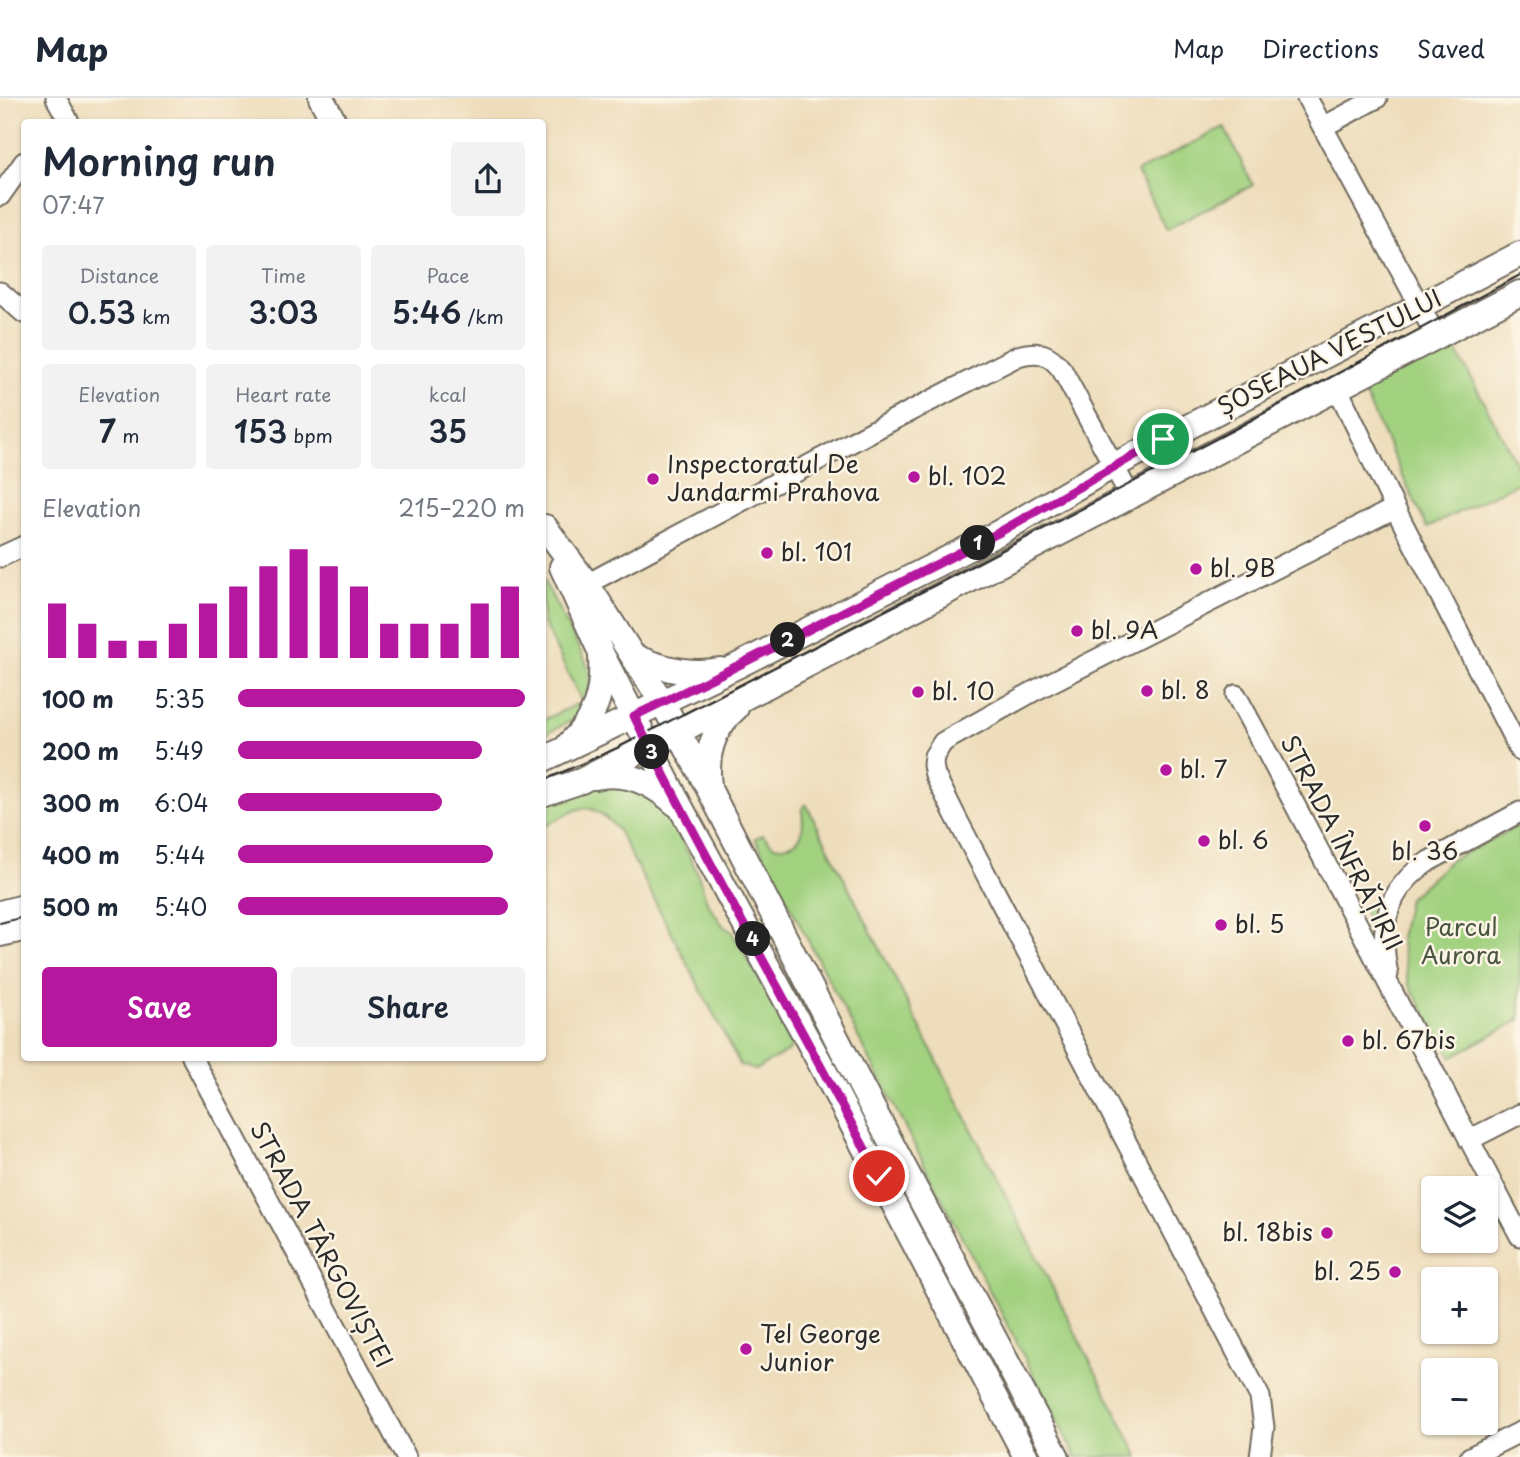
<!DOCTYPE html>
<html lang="en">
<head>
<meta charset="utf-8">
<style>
  body { margin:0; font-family:"Playpen Sans",sans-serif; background:#f2f2f3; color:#1f2937; height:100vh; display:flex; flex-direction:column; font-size:26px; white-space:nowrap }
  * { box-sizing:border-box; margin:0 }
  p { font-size:23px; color:#747a83 }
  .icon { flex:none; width:38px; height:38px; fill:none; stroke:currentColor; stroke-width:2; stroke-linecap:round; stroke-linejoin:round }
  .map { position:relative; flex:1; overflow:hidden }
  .details { position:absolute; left:21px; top:21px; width:525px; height:942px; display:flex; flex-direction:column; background:#fff; border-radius:7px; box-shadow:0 2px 5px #0004 }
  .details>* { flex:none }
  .fabs { position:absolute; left:1421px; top:1078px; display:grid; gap:14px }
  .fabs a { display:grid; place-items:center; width:77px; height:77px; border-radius:7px; background:#fff; box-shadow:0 2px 5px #0004; font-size:35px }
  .pin { position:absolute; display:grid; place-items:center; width:60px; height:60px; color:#fff; margin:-30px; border:4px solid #fff; border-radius:50%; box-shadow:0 2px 7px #0007 }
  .km { position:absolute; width:35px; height:35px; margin:-18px; border-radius:50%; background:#222; color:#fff; font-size:19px; line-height:35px; text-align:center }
  .round { display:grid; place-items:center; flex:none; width:74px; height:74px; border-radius:7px; background:#f2f2f3 }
  .head { display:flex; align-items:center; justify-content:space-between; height:119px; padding:0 21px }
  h1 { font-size:38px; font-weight:600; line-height:52px }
  .stats { display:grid; grid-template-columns:repeat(3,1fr); gap:10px; height:119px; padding:7px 21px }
  .stats div { display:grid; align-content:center; border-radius:7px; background:#f2f2f3; text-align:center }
  .stats b { font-size:30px; font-weight:600 }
  .stats small { font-size:19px; font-weight:400 }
  .stats p { font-size:19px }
  .chart { height:196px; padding:14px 21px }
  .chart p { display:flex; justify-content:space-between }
  .chart svg { width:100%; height:126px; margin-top:7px; stroke:#b5179e; stroke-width:6 }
  .action { display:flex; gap:14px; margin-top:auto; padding:14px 21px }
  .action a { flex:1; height:80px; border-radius:7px; background:#b5179e; color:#fff; font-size:28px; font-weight:600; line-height:80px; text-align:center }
  .action a+a { background:#f2f2f3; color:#1f2937 }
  ul { padding:0 21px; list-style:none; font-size:23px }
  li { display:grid; grid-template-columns:112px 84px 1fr; align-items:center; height:52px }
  li i { height:18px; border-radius:9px; background:#b5179e }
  header { display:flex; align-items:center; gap:42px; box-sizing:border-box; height:98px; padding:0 35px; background:#fff; border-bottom:2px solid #e0e1e3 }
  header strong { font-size:33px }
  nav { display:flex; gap:38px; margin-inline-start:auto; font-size:24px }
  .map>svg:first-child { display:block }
  .green { fill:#a2d280; stroke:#667e56; stroke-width:2 }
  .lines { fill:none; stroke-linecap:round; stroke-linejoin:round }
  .minor-casing { stroke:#6f695d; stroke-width:23 }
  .major-casing { stroke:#6f695d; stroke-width:28 }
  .minor { stroke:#fff; stroke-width:19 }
  .major { stroke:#fff; stroke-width:24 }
  .tram { stroke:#2b2b2b; stroke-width:2 }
  .route-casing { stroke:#fff; stroke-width:14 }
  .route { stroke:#b5179e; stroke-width:9 }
  .poi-dot { fill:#b5179e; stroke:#fcf5e5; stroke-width:2.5 }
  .labels { text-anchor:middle; stroke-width:5; stroke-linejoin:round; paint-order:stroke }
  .street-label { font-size:24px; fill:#2b2b2b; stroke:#fcf5e5 }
  .poi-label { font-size:24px; fill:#2b2b2b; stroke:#fcf5e5; text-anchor:start }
  .park-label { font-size:24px; fill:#495540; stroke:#fcf5e5 }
</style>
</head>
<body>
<header>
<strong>Map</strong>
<nav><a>Map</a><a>Directions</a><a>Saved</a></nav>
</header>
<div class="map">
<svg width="1520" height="1359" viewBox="0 0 1520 1359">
  <rect width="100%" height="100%" fill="#fcf5e5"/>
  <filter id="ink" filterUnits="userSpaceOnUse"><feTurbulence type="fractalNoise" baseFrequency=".0143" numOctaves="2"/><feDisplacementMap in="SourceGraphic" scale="14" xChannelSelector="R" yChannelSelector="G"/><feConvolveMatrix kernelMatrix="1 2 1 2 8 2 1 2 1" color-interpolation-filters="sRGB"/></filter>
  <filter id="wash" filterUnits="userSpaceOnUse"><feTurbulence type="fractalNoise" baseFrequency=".00686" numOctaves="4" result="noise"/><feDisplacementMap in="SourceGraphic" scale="28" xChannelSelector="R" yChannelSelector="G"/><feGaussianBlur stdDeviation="1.57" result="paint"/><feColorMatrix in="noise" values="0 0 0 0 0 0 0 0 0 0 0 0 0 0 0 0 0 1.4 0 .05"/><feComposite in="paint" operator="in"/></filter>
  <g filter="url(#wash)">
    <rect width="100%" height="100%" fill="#edb"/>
    <path class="green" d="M1224,29L1253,87L1166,132L1137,74Z
      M1454,248L1520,372V384L1427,430L1362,291Z
      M542,479L585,562L592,581L577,620L543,637V622L582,604L543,524Z
      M624,685L658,701L674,726L697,774L707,804L724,829L731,833L793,939L790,952L755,972L740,967L618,732C586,696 578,712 543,729L542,704L600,687Z
      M806,706L1139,1359H1076L755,740L763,737L774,748C802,750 805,735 802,711Z
      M1520,727V922L1451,959L1409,887L1400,840L1408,801L1451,762Z
      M1390,797L1379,815L1374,837L1362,809Z"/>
  </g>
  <g filter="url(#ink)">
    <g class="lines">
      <defs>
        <path id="minor" d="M56,0L69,24
          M1307,0L1436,238
          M1323,29L1377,0
          M0,98L24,64
          M0,194L24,215
          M1337,289L1395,410L1520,653
          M0,459L24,448
          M587,486L893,322L1018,258C1039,252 1049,255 1062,272L1130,398
          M1236,597C1334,776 1424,958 1520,1138
          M1388,876C1378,828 1387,791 1429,763L1520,714
          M192,959L406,1359
          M1469,1042L1520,1016
          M1260,1359L1264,1329L1260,1299L957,721L935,677L933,667L934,658L943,644L1034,593L1395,410
          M1470,1359L1520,1334"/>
        <path id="major" d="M321,0L334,24
          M545,429L587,486L662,604L709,691L863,992L1057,1359
          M562,469L601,555L681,710L818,961L1026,1359
          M633,558C661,571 689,578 720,572
          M569,646C596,619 603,597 601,559
          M542,662L737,568L998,435L1113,368L1520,156
          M595,679C626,672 654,686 676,706
          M709,687C705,657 712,631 736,610
          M542,696L581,683L703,621L1520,195
          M0,815L24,809
          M0,836L24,831"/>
      </defs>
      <use href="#minor" class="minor-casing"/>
      <use href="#major" class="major-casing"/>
      <use href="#minor" class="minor"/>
      <use href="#major" class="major"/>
      <path class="tram" d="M542,683L617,650L953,478L1235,331L1520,177
        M0,825L24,819"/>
    </g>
  </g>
  <g class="lines" filter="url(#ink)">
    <defs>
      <path id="route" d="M879,1078C799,924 711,773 634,618L737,568L998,435L1163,341"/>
    </defs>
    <use href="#route" class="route-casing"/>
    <use href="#route" class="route"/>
  </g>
  <g class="poi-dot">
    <circle cx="914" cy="379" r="7"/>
    <circle cx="653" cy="381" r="7"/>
    <circle cx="767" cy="455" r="7"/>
    <circle cx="1196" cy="471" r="7"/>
    <circle cx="1077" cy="533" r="7"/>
    <circle cx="1147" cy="593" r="7"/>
    <circle cx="918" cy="594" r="7"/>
    <circle cx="1166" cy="672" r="7"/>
    <circle cx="1425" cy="728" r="7"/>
    <circle cx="1204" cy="743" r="7"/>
    <circle cx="1221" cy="827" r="7"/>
    <circle cx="1348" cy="943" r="7"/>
    <circle cx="1327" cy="1135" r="7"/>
    <circle cx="1395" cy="1174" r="7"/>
    <circle cx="746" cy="1251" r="7"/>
  </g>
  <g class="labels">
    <g class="street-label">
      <text transform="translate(1330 255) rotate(-27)" y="8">ȘOSEAUA VESTULUI</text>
      <text transform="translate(1341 745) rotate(63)" y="8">STRADA ÎNFRĂȚIRII</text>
      <text transform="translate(321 1147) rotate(62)" y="8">STRADA TÂRGOVIȘTEI</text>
    </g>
    <g class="poi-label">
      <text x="667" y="375">Inspectoratul De<tspan x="667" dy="28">Jandarmi Prahova</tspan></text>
      <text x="928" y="387">bl. 102</text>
      <text x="781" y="463">bl. 101</text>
      <text x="1210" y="479">bl. 9B</text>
      <text x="1091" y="541">bl. 9A</text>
      <text x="1161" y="601">bl. 8</text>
      <text x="932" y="602">bl. 10</text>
      <text x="1180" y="680">bl. 7</text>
      <text x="1218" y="751">bl. 6</text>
      <text x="1425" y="762" text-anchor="middle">bl. 36</text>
      <text x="1235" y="835">bl. 5</text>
      <text x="1362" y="951">bl. 67bis</text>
      <text x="1313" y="1143" text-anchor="end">bl. 18bis</text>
      <text x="1381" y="1182" text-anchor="end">bl. 25</text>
      <text x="760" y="1245">Tel George<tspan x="760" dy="28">Junior</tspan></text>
    </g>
    <g class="park-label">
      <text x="1461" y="838">Parcul<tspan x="1461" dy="28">Aurora</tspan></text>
    </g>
  </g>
</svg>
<div class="fabs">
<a><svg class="icon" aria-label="layers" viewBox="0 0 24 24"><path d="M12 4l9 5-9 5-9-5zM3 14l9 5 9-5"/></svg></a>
<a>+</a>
<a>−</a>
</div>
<div class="pin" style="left:1163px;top:341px;background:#1e9e55"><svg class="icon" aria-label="arrive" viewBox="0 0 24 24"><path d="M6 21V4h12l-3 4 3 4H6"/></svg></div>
<div class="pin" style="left:879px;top:1078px;background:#d93025"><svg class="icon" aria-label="check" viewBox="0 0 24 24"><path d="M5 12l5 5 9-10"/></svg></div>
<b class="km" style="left:978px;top:445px">1</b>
<b class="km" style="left:788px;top:542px">2</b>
<b class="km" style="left:652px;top:654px">3</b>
<b class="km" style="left:753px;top:841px">4</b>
<section class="details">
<div class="head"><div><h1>Morning run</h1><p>07:47</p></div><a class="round"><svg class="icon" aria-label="share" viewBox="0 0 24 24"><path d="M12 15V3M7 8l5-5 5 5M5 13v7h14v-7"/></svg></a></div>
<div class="stats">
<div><p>Distance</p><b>0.53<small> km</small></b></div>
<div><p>Time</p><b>3:03</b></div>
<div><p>Pace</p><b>5:46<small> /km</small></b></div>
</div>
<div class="stats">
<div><p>Elevation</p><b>7<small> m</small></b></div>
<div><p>Heart rate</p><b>153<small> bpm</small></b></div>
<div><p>kcal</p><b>35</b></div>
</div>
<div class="chart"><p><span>Elevation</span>215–220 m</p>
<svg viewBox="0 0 160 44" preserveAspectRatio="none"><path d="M5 44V25M15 44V32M25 44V38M35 44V38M45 44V32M55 44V25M65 44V19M75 44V12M85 44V6M95 44V12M105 44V19M115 44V32M125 44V32M135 44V32M145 44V25M155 44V19"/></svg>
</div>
<ul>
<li><b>100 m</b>5:35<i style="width:100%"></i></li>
<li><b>200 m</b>5:49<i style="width:85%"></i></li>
<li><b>300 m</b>6:04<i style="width:71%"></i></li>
<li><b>400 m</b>5:44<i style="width:89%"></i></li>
<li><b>500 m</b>5:40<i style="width:94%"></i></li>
</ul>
<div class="action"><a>Save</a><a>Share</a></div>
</section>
</div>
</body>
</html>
